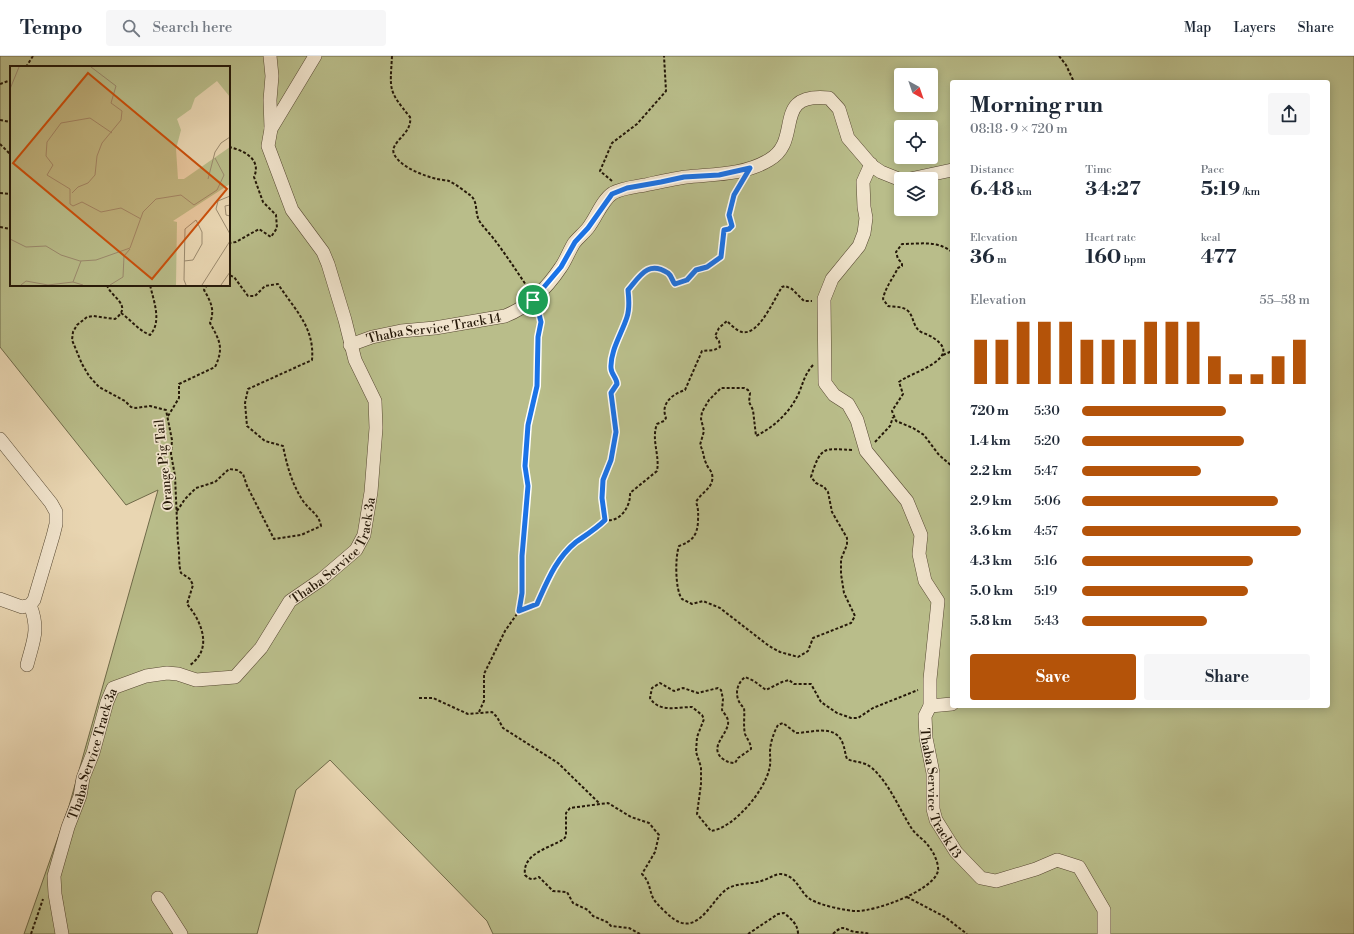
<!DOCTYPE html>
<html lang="en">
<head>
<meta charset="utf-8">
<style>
  body { margin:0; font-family:"Libre Bodoni",serif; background:#f6f6f7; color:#1f2937; height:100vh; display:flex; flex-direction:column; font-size:15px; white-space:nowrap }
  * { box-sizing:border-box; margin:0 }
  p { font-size:13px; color:#747a83 }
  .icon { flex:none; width:22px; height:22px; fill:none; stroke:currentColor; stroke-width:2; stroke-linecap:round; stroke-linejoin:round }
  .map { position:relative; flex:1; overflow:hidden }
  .sheet { position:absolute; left:950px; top:24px; width:380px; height:628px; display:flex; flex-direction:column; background:#fff; border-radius:4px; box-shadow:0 2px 10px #0003 }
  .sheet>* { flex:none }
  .needle { width:26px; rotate:140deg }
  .fabs { position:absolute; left:894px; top:12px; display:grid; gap:8px }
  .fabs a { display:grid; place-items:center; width:44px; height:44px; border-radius:4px; background:#fff; box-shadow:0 2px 10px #0003; font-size:20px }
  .pin { position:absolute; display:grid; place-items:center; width:34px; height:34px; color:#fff; margin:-17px; border:2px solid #fff; border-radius:50%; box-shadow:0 1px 4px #0007 }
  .round { display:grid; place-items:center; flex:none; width:42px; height:42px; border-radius:4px; background:#f6f6f7 }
  .summary { display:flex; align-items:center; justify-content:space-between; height:68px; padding:0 20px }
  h1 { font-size:22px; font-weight:700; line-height:30px }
  .stats { display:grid; grid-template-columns:repeat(3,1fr); gap:6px; height:68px; padding:4px 20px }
  .stats div { display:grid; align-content:center }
  .stats b { font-size:20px; font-weight:700 }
  .stats small { font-size:11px; font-weight:400 }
  .stats p { font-size:11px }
  .chart { height:112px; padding:8px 20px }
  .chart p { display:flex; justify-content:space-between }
  .chart svg { width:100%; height:72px; margin-top:4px; stroke:#b45309; stroke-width:6 }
  .button { display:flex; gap:8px; margin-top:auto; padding:8px 20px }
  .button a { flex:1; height:46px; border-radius:4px; background:#b45309; color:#fff; font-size:16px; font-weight:700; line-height:46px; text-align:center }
  .button a+a { background:#f6f6f7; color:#1f2937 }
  ul { padding:0 20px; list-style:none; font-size:13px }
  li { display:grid; grid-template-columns:64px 48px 1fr; align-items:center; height:30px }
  li i { height:10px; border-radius:5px; background:#b45309 }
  header { display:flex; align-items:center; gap:24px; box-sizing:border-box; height:56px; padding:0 20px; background:#fff; border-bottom:1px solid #e0e1e3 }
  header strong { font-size:19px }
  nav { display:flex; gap:22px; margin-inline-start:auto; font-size:14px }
  .search { width:280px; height:36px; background:#f6f6f7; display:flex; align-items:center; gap:10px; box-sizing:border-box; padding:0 14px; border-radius:4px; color:#747a83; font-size:15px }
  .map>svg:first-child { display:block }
  .green { fill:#b9bd8a; stroke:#6f6a49; fill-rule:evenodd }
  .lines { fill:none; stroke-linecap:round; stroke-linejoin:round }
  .minor-casing { stroke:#564832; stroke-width:14 }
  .path { stroke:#251808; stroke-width:2; stroke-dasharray:3 2; stroke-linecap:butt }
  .minor { stroke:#f1e4cd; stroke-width:13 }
  .route-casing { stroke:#fff; stroke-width:8 }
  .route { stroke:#1a73e8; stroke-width:5 }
  .labels { text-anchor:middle; stroke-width:3.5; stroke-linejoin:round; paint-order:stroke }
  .street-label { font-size:13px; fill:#251808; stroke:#f1e4cd }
  .inset-road { fill:none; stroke:#9b8a6e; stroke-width:1 }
  .view { fill:#cb4f0b; fill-opacity:0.15; stroke:#cb4f0b; stroke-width:2 }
  .inset-edge { fill:none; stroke:#251808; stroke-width:2 }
</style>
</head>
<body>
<header>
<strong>Tempo</strong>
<div class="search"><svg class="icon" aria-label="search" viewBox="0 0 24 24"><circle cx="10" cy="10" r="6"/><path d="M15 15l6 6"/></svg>Search here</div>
<nav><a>Map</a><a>Layers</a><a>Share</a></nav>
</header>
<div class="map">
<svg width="1354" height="878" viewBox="0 0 1354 878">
  <rect width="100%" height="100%" fill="#e9d6b2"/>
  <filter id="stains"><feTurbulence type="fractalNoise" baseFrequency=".005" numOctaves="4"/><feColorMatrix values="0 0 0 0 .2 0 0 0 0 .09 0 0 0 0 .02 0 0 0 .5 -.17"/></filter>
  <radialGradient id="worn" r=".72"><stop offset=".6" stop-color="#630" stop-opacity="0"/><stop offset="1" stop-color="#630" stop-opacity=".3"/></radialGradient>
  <path class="green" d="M0,0H1354V878H493L487,865L330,704L296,734L257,878H24L69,750L158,434L126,449L0,291ZM11,11H229V229H11ZM901,19H931V49H901ZM952,26H1328V650H952ZM901,71H931V101H901ZM901,123H931V153H901Z"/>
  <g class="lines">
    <defs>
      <g id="minor">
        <path d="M270,0L272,20L270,44L271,72"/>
        <path id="s1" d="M871,108L863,126L864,151L866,162L864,177L859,190L832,223L824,243L825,327L834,339L848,348L857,364L866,395L907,445L921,479L919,498L925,525L938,545L930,623V650L925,660L926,682L933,717V753L936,764L956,796L981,822L996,825L1036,813L1057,804L1079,811L1104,854V878"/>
        <path d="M910,123L952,114"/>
        <path id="s2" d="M350,289L372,281L401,275L435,272L505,260C528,251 547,232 561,211C566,204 569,195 574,187C578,182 584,177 588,172C596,162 602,144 613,137C622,132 634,131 645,129C659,126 673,123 686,121C714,118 744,119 769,104C804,84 770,36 829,42L839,53L848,82L872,110L881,116L901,124"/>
        <path d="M0,383L51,447L56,456V468L53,480L34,544L30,549L22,551L0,543"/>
        <path d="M27,609C33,585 40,574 30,549"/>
        <path d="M930,650L952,648"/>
        <path d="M158,842L181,878"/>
        <path id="s3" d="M62,878L55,838L54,820L68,771L80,740L83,722L93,697L107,646L113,632L146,620L167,617L178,618L196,624L235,621L261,592L290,545L322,523L356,494L364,479L371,436L376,372L375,345L355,304L345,264L328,208L323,196L292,154L268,90L271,73L315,0"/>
      </g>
    </defs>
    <use href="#minor" class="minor-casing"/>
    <path class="path" d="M392,0C390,35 388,34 410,61C413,78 389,86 394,98C400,111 424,120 437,123C441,124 446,124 449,125C456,128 464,135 470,139C479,146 474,157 480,166C485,173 492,180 497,187C508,202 518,217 528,232
      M1059,0L1066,9L1074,26
      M26,11L33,0
      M0,28L11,24
      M0,64L11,66
      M0,88L11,99
      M229,91C243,94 262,103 254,121L263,146L276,159L277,172L271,181L259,173L236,186L229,187
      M612,125L600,115L612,87L637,68L666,35L664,0
      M740,127C739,132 737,134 734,138C728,149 730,158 732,169L729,173L724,174L721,201L707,211L696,214L687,224L675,227L669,218L654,211L643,217L629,234C629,240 630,246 629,253C626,271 615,286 611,303C608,321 624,321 611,337L616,376L611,404L603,424L602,442L605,464C620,467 631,450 630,437L657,415C660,399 651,384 657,368L664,365L666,362C660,347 673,338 685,334L702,295L714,294L720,291L719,285L715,280L719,272L727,265C731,269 737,275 742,276C759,280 774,243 782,231L785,230L792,233L804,245H812
      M0,137L11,138
      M0,171L11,173
      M952,196C937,184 920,188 902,188L896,196L898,203L902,207V210L898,212C893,222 885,232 883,243L888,250C895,251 904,250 909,256C914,262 913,271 921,276C926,278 931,280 935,283C964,303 909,317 899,326L903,338L892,355L896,365L913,372L924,379L939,399L952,410
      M107,229C110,241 134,249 115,263L93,260L87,261L77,269L73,276L72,284L82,308L89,320L99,331L125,345L131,351L136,352L150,350L166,354L172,384L171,398L175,420L178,487C180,497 178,507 181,517L190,523L193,529L187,548C202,566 213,593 190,609
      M121,257C131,264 138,274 150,279C162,266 154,246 150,229
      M943,299L952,295
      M813,309C804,319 803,328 798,339C789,357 774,371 756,380L753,354L749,346L750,337L748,334L744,332H721L709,344L702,356L701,363L704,375L700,389C704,396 703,401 706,407C707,411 711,414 712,418C715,432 701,436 696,446C699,454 698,459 698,466C697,480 692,485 679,490C675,501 675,534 682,543L692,548L703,545L720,552L769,590L780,596L798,601L808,595L813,582L851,567L855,560L844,537L841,518V503L847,489V482L832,456L828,436L824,431L816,427L811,421C821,388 825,393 854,394
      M168,360L179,342V328L215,311C224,292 220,285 210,267C215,254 211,246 204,234L207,229
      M875,386L890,370L893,361
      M177,455L185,443L196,432L215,426L229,413L237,414L243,418L247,430L274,483L301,479L321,470C319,458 310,455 303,445C292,428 287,410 283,390L265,385L247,370L245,347L248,333L312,304C315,271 294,253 278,228L265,230L255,240H248L234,221L229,219
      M519,555L537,548C547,526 556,502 576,486C586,479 596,473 605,464
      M419,642H433L468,658L492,656L497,661L503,672L558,707L599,747
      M479,656L484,645V618L505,575L519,555L522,537V500L528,430L525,410L528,369L538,316V281L541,265L538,254
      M907,841L945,861L967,878
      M31,878L43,843
      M640,878L629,872L611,870L607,866L593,860L588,854L573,847L567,836L553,835L539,821C533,824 530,824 525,819C522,797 550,792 564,783L566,780V757L570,752L608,747L631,761L649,767L659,779L655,796L642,818C650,826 649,833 653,842C655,847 672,863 677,865C700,877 712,843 727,833C738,826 752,829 764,824C770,822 775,818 781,818C798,820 799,836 810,843C819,849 846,855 857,855C876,855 933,835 938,815C939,808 934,797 930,792C925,784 917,780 912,773C899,753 890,728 872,712C864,705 856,707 847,703C845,698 845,693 843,688C836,667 810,677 796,677L783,667L778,669C774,676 770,687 770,696C770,702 771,708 769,714C764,735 734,772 711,775L697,758L701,728V711L696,696L697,681L704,663L702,659L692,651C678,651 659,657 650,642L652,632L660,627L674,635L683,632L698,637L718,632L721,634L723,643L722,654C724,657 728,662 728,665C730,677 707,691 723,703C727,706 730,707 735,707L738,702L751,693C751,687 747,683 745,678C743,669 745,660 744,652C734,643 735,629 745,621L754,625L766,634L782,626L789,624L794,628H811L821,646L837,657L851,662H858L873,652L918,634
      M748,878L778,858L784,857C791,863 798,868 798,878
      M833,878C845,866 846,876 857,876C862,877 864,876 869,878"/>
    <use href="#minor" class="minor"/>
  </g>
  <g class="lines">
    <defs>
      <path id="route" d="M750,112L734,139L729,159L732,170L729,173L724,174L721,201L707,211L696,214L687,224L675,228C672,225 672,220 668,217C648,204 640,220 628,234C629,243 630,252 627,261C622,277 610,295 611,312C611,318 617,322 617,328L611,337L616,376L611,404L603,424L602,442L605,464C596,473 586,479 576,486C556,502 547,526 537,548L519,555L522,537V500L528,430L525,410L528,369L537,330L538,281L541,266L538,254L533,244L561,211L575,186L588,172L612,138L627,132L661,126L684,121L719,119Z"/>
    </defs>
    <use href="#route" class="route-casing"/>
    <use href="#route" class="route"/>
  </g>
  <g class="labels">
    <g class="street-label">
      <text dy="5" stroke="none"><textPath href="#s2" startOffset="86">Thaba Service Track 14</textPath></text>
      <text transform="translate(163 409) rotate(-96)" y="5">Orange Pig Tail</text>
      <text dy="5" stroke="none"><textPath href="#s3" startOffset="546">Thaba Service Track 3a</textPath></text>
      <text dy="5" stroke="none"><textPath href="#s3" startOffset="187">Thaba Service Track 3a</textPath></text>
      <text dy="5" stroke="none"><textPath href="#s1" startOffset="684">Thaba Service Track 13</textPath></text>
    </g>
  </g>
  <g transform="translate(10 10)">
    <rect width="220" height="220" fill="#e9d6b2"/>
    <path d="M0,1H220V31L207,15L185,32L181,43L167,53L171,64L166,83L168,113H174L220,81V118L163,155L167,156L166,219H0Z" fill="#b9bd8a"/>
    <path class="inset-road" d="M0,23L9,1M102,67L80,52L51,57L37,76L36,90L43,99L37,109L60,123V138L63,140L72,136L91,146L111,142L131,153M198,113L205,86L211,77L220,71M62,127L68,121L78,117L85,109L87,90L92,77L111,54L112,45L101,37L106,20L81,1M220,130L208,135L206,143L220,168M220,139L215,140L216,149L220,150M0,173L16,181L36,180L51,189L70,195L86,194L120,182L133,146L146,133L171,129L184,139L207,124L214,109L205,92M174,195L183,194L192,178V166L186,154L175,163L174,214L176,219M63,216L71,195M11,219L16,215L38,219L63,216L73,219M100,219L113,211L114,190L120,183M192,219L220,175M211,219L220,206"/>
    <path class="view" d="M78,7L217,123L142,213L3,97Z"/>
    <rect width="220" height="220" class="inset-edge"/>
  </g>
  <rect width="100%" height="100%" filter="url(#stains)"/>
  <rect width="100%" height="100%" fill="url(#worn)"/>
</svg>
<div class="fabs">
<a><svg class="needle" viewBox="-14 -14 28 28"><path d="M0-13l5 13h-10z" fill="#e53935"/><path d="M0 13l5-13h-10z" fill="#747a83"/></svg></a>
<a><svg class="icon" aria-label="locate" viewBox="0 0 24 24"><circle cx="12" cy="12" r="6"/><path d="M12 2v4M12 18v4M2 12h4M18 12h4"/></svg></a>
<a><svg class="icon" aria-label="layers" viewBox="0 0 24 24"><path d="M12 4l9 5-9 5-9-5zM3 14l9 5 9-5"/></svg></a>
</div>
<div class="pin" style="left:533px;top:244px;background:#1e9e55"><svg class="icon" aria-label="arrive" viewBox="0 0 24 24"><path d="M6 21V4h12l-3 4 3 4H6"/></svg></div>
<section class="sheet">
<div class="summary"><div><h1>Morning run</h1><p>08:18 · 9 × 720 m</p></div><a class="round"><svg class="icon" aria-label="share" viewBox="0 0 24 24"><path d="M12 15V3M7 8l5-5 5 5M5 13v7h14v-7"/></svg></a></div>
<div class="stats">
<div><p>Distance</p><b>6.48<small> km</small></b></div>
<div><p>Time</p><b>34:27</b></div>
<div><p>Pace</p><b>5:19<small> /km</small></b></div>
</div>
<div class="stats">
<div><p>Elevation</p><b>36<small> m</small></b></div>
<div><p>Heart rate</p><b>160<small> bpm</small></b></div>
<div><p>kcal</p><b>477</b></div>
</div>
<div class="chart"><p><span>Elevation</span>55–58 m</p>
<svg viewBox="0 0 160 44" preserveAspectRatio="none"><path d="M5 44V17M15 44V17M25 44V6M35 44V6M45 44V6M55 44V17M65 44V17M75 44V17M85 44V6M95 44V6M105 44V6M115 44V27M125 44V38M135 44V38M145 44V27M155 44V17"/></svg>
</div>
<ul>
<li><b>720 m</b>5:30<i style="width:63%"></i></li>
<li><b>1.4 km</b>5:20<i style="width:71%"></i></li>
<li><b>2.2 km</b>5:47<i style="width:52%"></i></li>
<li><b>2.9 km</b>5:06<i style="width:86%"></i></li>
<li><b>3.6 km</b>4:57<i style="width:96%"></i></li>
<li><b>4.3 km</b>5:16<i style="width:75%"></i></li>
<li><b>5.0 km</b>5:19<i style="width:73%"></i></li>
<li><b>5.8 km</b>5:43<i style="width:55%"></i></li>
</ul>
<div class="button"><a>Save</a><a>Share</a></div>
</section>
</div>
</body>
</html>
